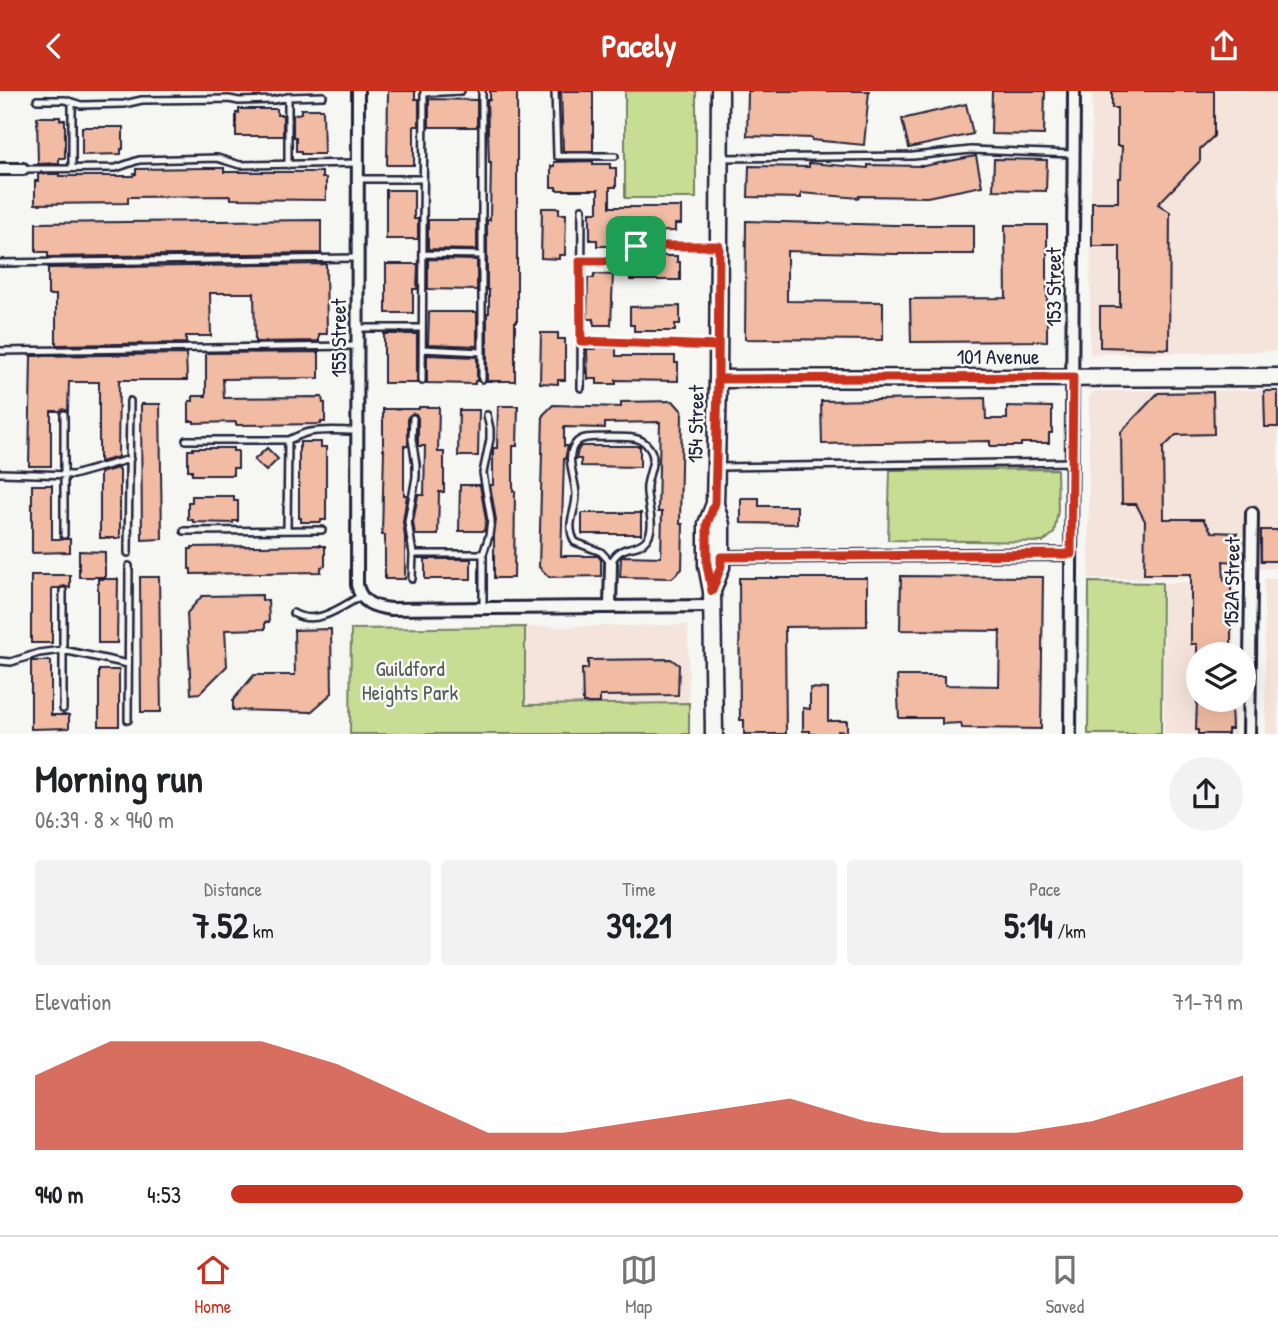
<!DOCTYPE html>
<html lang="en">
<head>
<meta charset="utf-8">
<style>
  body { margin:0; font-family:"Patrick Hand",sans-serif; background:#f2f2f2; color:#202124; height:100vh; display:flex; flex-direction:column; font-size:26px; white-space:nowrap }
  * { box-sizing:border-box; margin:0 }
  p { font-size:23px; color:#757577 }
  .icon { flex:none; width:38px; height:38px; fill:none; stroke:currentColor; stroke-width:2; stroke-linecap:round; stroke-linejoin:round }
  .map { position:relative; height:643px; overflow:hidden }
  .sheet { display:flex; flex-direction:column; background:#fff; flex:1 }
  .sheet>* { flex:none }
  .tools { position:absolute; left:1186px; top:551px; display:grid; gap:14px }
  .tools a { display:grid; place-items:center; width:70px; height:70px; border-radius:50%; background:#fff; box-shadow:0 7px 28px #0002; font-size:35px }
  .pin { position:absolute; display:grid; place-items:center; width:60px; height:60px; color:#fff; margin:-30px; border-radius:14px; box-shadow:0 4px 10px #0006 }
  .round { display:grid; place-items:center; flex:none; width:74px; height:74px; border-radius:37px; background:#f2f2f2 }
  .overview { display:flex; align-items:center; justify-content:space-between; height:119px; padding:0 35px }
  h1 { font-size:38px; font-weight:800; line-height:52px }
  .figures { display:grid; grid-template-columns:repeat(3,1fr); gap:10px; height:119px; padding:7px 35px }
  .figures div { display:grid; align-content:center; border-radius:7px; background:#f2f2f2; text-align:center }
  .figures b { font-size:35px; font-weight:800 }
  .figures small { font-size:19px; font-weight:400 }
  .figures p { font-size:19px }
  .chart { height:196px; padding:14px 35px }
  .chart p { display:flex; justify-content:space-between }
  .chart svg { width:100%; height:126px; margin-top:7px; fill:#c8321e; opacity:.7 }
  ul { padding:0 35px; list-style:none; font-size:23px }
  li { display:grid; grid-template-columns:112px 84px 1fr; align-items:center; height:52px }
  li i { height:18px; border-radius:9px; background:#c8321e }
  header { display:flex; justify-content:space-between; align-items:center; height:91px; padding:0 35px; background:#c8321e; color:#fff; font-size:32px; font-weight:800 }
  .dock { display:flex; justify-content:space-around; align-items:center; height:98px; border-top:2px solid #e0e0e0; background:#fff; font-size:19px; color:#757577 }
  .dock a { display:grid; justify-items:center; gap:4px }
  .dock .current { color:#c8321e }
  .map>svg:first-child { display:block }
  .built { fill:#f4e4db }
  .green { fill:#c7dd93; stroke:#748067; stroke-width:2 }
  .building { fill:#f1bba4; stroke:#22223b; stroke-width:2 }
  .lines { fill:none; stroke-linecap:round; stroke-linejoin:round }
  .lane-casing { stroke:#22223b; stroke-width:10 }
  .street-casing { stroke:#22223b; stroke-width:16 }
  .secondary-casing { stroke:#22223b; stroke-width:21 }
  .lane { stroke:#f6f6f2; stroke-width:5 }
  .street { stroke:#f6f6f2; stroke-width:10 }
  .secondary { stroke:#f6f6f2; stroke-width:16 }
  .route-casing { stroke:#fff; stroke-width:14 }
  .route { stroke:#c8321e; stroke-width:9 }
  .labels { text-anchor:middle; stroke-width:5; stroke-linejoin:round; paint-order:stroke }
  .street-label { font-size:21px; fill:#22223b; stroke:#f6f6f2 }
  .park-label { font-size:21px; fill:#545a55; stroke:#f6f6f2 }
</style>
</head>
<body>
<header><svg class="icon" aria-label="back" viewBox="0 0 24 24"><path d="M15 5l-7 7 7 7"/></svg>Pacely<svg class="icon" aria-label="share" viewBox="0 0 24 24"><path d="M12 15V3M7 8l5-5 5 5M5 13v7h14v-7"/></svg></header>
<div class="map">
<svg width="1278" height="644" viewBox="0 0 1278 644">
  <rect width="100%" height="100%" fill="#f6f6f2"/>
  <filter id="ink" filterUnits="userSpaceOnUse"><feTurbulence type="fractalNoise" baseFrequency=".0143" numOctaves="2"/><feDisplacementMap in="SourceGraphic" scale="14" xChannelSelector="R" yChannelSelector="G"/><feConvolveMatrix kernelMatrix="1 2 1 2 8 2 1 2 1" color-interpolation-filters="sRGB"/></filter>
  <g filter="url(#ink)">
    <path class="built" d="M1092,0H1278V260L1090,263Z
      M1278,299V477L1242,478L1241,485L1089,488V307L1091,303L1096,300Z
      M1278,487V643H1266L1264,488Z
      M1234,490V563L1199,564V609H1234L1235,643H1164V492Z
      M688,534L689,612L524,614L525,536Z"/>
    <path class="green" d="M625,0H696V107H625Z
      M1057,378L1058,420L1054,442L1043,451L888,449L890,379Z
      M1089,491L1162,492L1161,643H1088Z
      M525,536V614L689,612V643H350L351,538Z"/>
    <path class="building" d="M388,0H415V8H419V35H414V74H387Z
      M490,0H517V231H515V290H487V222H489V199H487V129H490L491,71H489L487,9H490Z
      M561,0H593V60H563Z
      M748,0H869L864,54L812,49V47L747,45Z
      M992,0H1045L1044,44L991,43Z
      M1112,0H1214V45L1200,58V70L1158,113L1170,121L1169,258L1100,256V216H1120V155H1092V111H1118V87H1121L1122,55H1117V17H1112Z
      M429,8L477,9V36H429Z
      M966,13L973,43L909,57L902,28Z
      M239,18H277V24H283V45H236V22H239Z
      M301,18H323L324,63H301V60H296V46H293V24L301,22Z
      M37,26H60V29H65V67H59V72L38,73Z
      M82,36H123V58H121V63L82,64Z
      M976,65L982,95L927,106L859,105V107L801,102V107L748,106L749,75L809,76V72L868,77V74L924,75Z
      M994,68L1047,69L1046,100L993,99Z
      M593,70V73H610V77H616V96H610V116H681V133H675V140L634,141V135H614V155H597V149H590V121H598V99H556V96H551V75H554V71Z
      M206,77H224V81H322V87H326V109L231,108V105L128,106V112L35,113V90H38V83H59V85H133L134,83H136V78Z
      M386,99H414V128H418V148H386Z
      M542,117H559V123H566L565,164H559V168L541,167Z
      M321,129V162L48,166V161H36V132Z
      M428,129H477V159L428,158Z
      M746,130L894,134H974V163H894L787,160V210L883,211V249L745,248Z
      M1005,134H1047V250L911,251L910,208L1006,207Z
      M636,165H677V171H680V189H630V171L636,172Z
      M428,168L477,169V199L428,198Z
      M326,173L327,243H319V250L255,251L254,202H210L211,245H186V252L56,254V204H48V177Z
      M386,173H418L417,198H413V222H386Z
      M594,183L613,184L611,234H594V228H587L588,187H594Z
      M680,215V233H675V240H634V234H630V216Z
      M429,221H477V255L428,253Z
      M541,242H558V248H565V289H558V293L540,292Z
      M384,243H417V292H384Z
      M595,256L616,257V265H675V272H678V290L616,289V293H597V288H588L587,258H595Z
      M319,261V287L223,288L224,307L322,306L323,312H325V331H321V333L236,334V331L194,332V330H189V310H193V305H206V262Z
      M186,263L187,289H119L118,366L100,371V367H99V291H69L68,320L63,318L60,320H51V375H29L31,265Z
      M427,264L477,266V290H475V293L427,292Z
      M1264,300H1278V336H1265Z
      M1213,301L1214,343L1176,344L1163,357L1164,428H1203L1212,441L1237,442V471L1223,470L1224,489L1231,490V564H1197V553H1191V483H1144L1145,430L1136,413H1122L1121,341L1158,302Z
      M985,307L986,328H1007V315L1052,316V342H1049V352H1021V355H990V350L822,353L821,310Z
      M673,310L682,320L680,433H683L682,478L672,487L620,486L621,467L624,465L661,466L662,421H658L660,331L605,332V337L564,336V355H568L565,368H564L561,465H598L601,469V485L549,486L539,476L543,324L553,314L621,316V311Z
      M141,313H160L162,448L142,449Z
      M498,315H518L517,355H513V400H515L514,487H494V445L496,429L490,394H493V357H497Z
      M419,316H439L438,361H444V401H439L438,444H415L413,431L418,404H424L425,355H418V327L416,323L413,322L408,326V355H404V404H407L403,431L405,446V488H385V444H382L384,358H383V318H419Z
      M459,319H479L478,365H458Z
      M300,351H321V356H326V429H321V431H301V427H299V356H300Z
      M581,355H640V376L581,375V368H576L578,359Z
      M193,357H233V360H238V377H233V384H192V379H188V359H193Z
      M267,357L278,368L266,380L254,369Z
      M118,377V379H120V447H100V382Z
      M32,394H52V448H70V461L32,462Z
      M460,394H480L486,429L484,440H459Z
      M192,405H234V410H238V430H233V432L193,431V429H188V411H192Z
      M741,407H759V415H797V433L741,432Z
      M582,422H641V443H582Z
      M1261,439H1278V470H1261Z
      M320,454V455H325V475L321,476V481L191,483V478H189V458H192V456Z
      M79,460L105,461V486H79Z
      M425,468H471V488H425Z
      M31,484H70V497L64,495L59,497H52V552H31Z
      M901,485L1043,486L1041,638L962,637L961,632L942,633V627H899L897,585H945V594L999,595L1000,540L900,539Z
      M140,486H159L161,621H141Z
      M739,487H867V535L785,536L786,643H744V629H740Z
      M98,488H118L117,552H98Z
      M262,504V509H268L269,531H265V538L225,539L227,575L200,602L191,603L187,522L202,505Z
      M331,538L332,602L311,621L233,619V609L254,584H295L294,539Z
      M671,568L679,574L678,604L600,605V612H583L582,578H588V569Z
      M31,570H51V624H69V637L31,638Z
      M99,579H119V635H99Z
      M810,597L828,598V630H847V641L838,640V643H810V640H803V617L810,618Z
      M1197,609H1228V612H1231L1232,638H1228V643H1198V639H1196Z"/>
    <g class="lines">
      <defs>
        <path id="lane" d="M482,0V288
          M555,0L557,65H615
          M424,2L461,0
          M288,6V74
          M37,9H65L81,14L124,13L142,9L229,8L239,10L274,9L288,6L323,5
          M72,11V77
          M720,67L913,65L971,59L1073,63
          M24,78L116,77L139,69L217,67L240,74L358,72
          M358,88H423
          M423,163L482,164
          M580,170L612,171L636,155H716
          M0,172L357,167
          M358,237H422
          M581,250L717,255
          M422,258L482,261
          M0,260L357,255
          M422,290L424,0
          M581,297L582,118
          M64,323V444
          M609,346C620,347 638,344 646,353C650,357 653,362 653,368C652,377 648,386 647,395C645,412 658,435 646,449C636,461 621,451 611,472L601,461L575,451C565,433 576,422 576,404C576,388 563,364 577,351C584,344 600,347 609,346Z
          M186,349H288C295,347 302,342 310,341C325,338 342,340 358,340
          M718,376L1072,371
          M0,382L73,384L130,368
          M287,439L288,349
          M184,440L322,439
          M128,462L130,310
          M413,463H483
          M412,488L413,463L408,431L416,386V373L412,348L413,327
          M63,500V618
          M483,517V463L489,445L491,429L483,382L490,348V338L487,324
          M293,522C316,536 341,516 361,505
          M0,570L11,571L39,562L63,559L128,573
          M128,629L129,475"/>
        <path id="street" d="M358,0L357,494C361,512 374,516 391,518L712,515
          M0,78H23
          M721,466L1071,463
          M610,516L611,472
          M1070,644L1074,0
          M1249,644L1252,422"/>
        <path id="secondary" d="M718,288L1278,286
          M712,500L721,476V434L715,413L718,288L720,0
          M714,644L712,500L707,474V433L715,413"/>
      </defs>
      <use href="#lane" class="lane-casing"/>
      <use href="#street" class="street-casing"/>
      <use href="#secondary" class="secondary-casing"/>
      <use href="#lane" class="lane"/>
      <use href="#street" class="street"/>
      <use href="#secondary" class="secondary"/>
    </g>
  </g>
  <g class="lines" filter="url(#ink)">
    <defs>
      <path id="route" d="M636,155H719L718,288L715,412L707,433V474L712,500L721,475V466L1071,463L1073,286L718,288V255L581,250L580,170H612L636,155"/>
    </defs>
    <use href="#route" class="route-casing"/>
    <use href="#route" class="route"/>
  </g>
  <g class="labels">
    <g class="street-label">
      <text transform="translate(1054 196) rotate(-90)" y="7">153 Street</text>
      <text transform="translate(339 247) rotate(-90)" y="7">155 Street</text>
      <text x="998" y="273">101 Avenue</text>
      <text transform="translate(696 333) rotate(-89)" y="7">154 Street</text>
      <text transform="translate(1232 491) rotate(-89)" y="7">152A Street</text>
    </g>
    <g class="park-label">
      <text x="410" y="585">Guildford<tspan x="410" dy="24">Heights Park</tspan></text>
    </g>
  </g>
</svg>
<div class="tools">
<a><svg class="icon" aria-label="layers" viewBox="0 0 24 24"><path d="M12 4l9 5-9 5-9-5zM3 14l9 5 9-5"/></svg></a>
</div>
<div class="pin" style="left:636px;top:155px;background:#1e9e55"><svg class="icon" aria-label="arrive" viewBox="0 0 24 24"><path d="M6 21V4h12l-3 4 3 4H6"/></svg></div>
</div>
<section class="sheet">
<div class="overview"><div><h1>Morning run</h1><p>06:39 · 8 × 940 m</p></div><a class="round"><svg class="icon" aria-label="share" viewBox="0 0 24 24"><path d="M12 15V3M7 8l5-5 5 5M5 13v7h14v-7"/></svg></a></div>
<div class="figures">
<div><p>Distance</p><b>7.52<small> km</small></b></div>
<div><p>Time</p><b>39:21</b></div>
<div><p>Pace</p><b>5:14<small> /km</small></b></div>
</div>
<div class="chart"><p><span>Elevation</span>71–79 m</p>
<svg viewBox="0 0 160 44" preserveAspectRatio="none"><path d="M0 44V18L10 6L20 6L30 6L40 14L50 26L60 38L70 38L80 34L90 30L100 26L110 34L120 38L130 38L140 34L150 26L160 18V44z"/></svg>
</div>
<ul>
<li><b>940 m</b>4:53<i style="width:100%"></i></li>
</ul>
</section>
<nav class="dock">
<a class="current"><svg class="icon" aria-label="home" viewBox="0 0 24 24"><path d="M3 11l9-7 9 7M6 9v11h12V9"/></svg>Home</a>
<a><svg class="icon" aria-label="map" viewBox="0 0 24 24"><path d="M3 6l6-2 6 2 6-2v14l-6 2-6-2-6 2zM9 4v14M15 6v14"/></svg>Map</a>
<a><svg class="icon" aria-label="saved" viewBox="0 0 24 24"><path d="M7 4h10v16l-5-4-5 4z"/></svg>Saved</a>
</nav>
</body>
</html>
